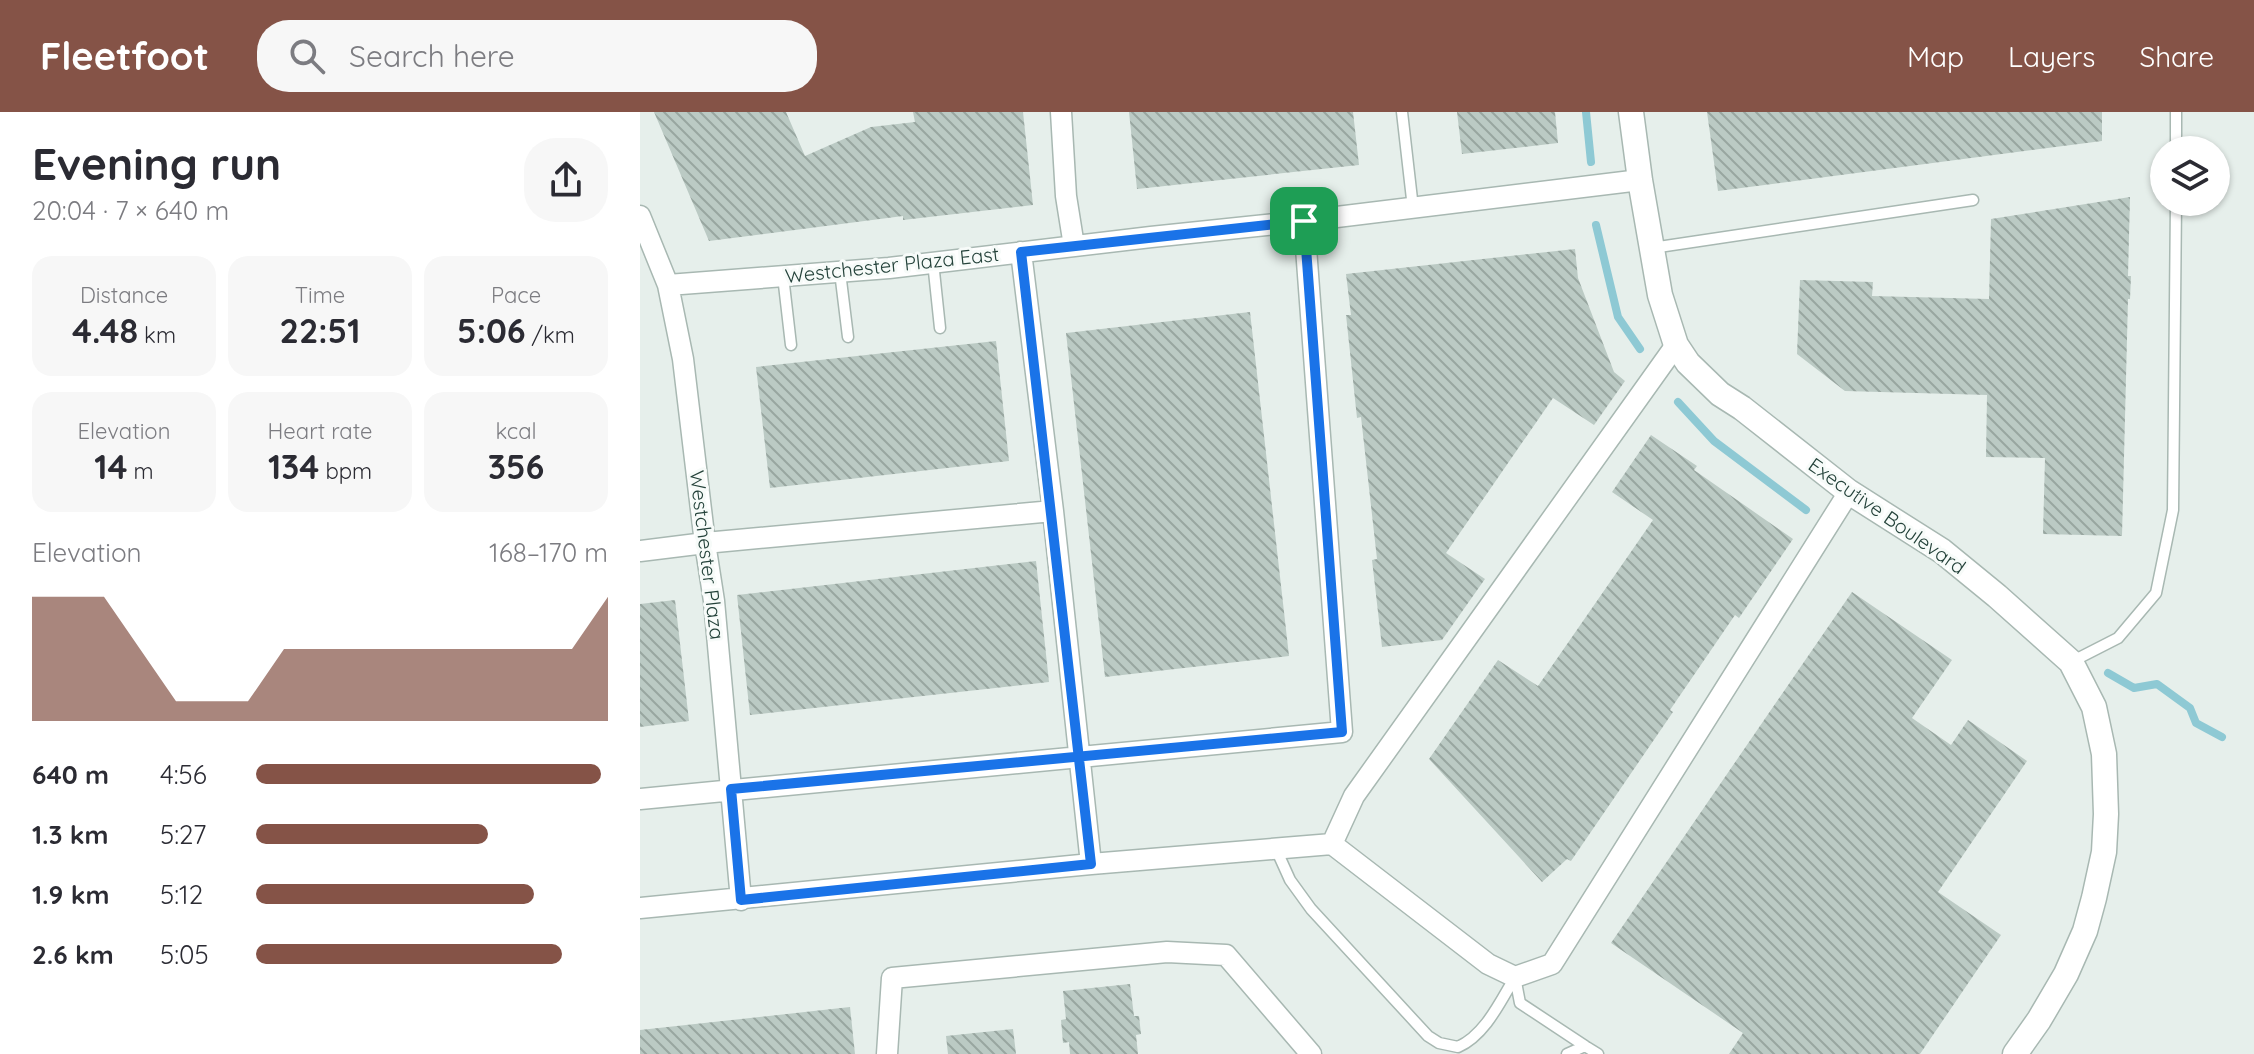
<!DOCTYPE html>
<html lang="en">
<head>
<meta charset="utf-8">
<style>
  body { margin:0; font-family:Quicksand,sans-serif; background:#f7f7f7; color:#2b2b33; height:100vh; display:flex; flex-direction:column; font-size:30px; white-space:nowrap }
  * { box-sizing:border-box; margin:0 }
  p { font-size:26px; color:#7c7c81 }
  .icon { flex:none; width:44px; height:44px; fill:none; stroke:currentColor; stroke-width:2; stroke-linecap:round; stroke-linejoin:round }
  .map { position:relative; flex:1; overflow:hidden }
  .sheet { display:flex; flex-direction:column; background:#fff; width:640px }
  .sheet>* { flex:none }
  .buttons { position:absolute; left:1510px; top:24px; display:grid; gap:16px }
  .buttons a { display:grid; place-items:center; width:80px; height:80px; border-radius:50%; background:#fff; box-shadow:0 2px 6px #0004; font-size:40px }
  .pin { position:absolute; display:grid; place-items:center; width:68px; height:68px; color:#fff; margin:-34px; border-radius:16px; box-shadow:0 4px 12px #0006 }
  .round { display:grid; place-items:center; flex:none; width:84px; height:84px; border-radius:32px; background:#f7f7f7 }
  .summary { display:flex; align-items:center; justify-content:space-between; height:136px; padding:0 32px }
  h1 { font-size:44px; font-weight:800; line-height:60px }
  .figures { display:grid; grid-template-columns:repeat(3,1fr); gap:12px; height:136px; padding:8px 32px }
  .figures div { display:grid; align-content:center; border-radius:20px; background:#f7f7f7; text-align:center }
  .figures b { font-size:34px; font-weight:800 }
  .figures small { font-size:22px; font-weight:400 }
  .figures p { font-size:22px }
  .chart { height:224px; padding:16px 32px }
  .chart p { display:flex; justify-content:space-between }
  .chart svg { width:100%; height:144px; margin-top:8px; fill:#855347; opacity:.7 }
  ul { padding:0 32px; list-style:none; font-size:26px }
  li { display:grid; grid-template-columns:128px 96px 1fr; align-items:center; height:60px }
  li i { height:20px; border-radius:10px; background:#855347 }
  header { display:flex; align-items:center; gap:48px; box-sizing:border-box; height:112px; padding:0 40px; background:#855347; color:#fff }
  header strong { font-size:38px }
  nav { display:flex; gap:44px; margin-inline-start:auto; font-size:28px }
  .search { width:560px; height:72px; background:#f7f7f7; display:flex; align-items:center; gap:20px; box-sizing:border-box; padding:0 28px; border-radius:32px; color:#7c7c81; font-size:30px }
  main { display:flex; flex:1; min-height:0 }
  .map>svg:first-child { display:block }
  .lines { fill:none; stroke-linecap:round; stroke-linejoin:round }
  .stream { stroke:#8ec9d4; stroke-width:8 }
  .building { fill:url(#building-back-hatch) }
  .service-casing { stroke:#a8b8b2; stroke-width:13 }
  .minor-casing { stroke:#a8b8b2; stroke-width:23 }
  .tertiary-casing { stroke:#a8b8b2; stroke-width:27 }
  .service { stroke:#fff; stroke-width:10 }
  .minor { stroke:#fff; stroke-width:20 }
  .tertiary { stroke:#fff; stroke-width:24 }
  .route-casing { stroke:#fff; stroke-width:16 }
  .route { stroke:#1a73e8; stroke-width:10 }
  .labels { text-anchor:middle; stroke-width:6; stroke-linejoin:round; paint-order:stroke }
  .street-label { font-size:20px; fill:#24423a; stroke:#f7fbf9 }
</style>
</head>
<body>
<header>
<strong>Fleetfoot</strong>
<div class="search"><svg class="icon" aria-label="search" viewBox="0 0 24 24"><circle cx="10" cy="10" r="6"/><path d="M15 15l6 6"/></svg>Search here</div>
<nav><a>Map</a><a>Layers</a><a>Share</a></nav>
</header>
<main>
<section class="sheet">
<div class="summary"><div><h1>Evening run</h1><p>20:04 · 7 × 640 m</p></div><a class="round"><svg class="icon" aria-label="share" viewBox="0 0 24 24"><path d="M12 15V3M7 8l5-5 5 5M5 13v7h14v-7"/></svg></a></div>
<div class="figures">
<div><p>Distance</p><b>4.48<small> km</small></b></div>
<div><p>Time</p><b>22:51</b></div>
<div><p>Pace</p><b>5:06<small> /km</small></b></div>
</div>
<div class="figures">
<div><p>Elevation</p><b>14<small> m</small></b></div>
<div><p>Heart rate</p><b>134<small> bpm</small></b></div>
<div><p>kcal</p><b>356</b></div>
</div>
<div class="chart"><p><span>Elevation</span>168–170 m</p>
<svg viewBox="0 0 160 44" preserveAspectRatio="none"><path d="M0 44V6L10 6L20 6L30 22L40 38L50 38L60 38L70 22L80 22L90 22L100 22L110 22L120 22L130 22L140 22L150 22L160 6V44z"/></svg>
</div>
<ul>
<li><b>640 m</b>4:56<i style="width:98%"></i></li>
<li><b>1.3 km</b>5:27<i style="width:66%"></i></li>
<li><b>1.9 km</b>5:12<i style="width:79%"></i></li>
<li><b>2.6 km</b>5:05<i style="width:87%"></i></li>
</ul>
</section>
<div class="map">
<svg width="1614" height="942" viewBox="0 0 1614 942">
  <defs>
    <pattern id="building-back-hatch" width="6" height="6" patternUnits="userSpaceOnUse" patternTransform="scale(2)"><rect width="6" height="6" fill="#bbcac4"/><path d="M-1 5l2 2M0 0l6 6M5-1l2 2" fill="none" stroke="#98a6a0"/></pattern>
  </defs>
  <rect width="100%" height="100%" fill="#e6efeb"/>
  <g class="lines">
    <path class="stream" d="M946,0L951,50
      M956,113L978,205L1000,237
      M1038,290L1074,329L1166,398
      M1468,561L1494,576L1517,572L1550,596L1556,611L1582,625"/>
  </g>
  <path class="building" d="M14,0H146L165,44L231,15L275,10L273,0H383L393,93L263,108V104L69,129Z
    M489,0H713L719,53L497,77Z
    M817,0H915L918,31L822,42Z
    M1067,0H1462V29L1078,79Z
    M1490,85L1488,164H1491L1490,187H1488L1482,424L1403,422L1405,346L1346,345L1347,283L1205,279L1157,242L1160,168L1233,170L1232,184L1349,187L1351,107Z
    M935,137L938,166L974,260L985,269L954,313L913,286L806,441L845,467L802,528L742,535L732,448L737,447L721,305L717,306L706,203H711L706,162Z
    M610,200L649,544L465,565L426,221Z
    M356,229L369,349L130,376L116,255Z
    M1011,323L1057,354L1054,358L1153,427L1099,506L1095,503L1030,598L1033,600L931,749L927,747L902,770L789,647L858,548L898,574L1013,408L972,380Z
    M396,449L409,570L110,603L97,483Z
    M1212,480L1312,548L1272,606L1311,633L1328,608L1387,649L1298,780L1361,823L1280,942H1089L1103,921L971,831Z
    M35,488L49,609L0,615V492Z
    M490,872L494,904H499L501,922L496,923L498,942H430L429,930L423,931L421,908L426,907L423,879Z
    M210,895L215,942H0V918Z
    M373,917L376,942H308L306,924Z"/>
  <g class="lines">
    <defs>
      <path id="service" d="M762,0L773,96
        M1536,38V0
        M1012,136L1333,88
        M293,150L300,216
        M200,160L208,225
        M143,164L151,233
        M1431,550L1478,526L1516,481L1533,398L1536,90
        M636,737L650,768L671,797L788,924L799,931L818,935C845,923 860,890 875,865
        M875,865L880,891L945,934
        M927,942L945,934L958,942"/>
      <path id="minor" d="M421,0L426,84L434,134
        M0,104L28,173L43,247L65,431L74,489L101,788
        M381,140L413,399L451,752
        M28,173L249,156L511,125L664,109L1000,68
        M0,439L65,431L413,399
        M0,687L702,620L664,109
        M692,732L714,684L1036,233
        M0,796L451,752L692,732L848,852L875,865L912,852L1209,380
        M247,942L252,866L527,840L586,843L671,942"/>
      <path id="tertiary" d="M991,0L1000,68L1020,183L1036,233L1048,251L1080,282L1102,296L1209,380L1302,439L1357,484L1431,550L1454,595L1464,642L1466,702L1464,740L1454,786L1445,819L1426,862L1399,908L1375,942"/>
    </defs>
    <use href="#service" class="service-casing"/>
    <use href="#minor" class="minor-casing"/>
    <use href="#tertiary" class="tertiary-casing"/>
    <use href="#service" class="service"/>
    <use href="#minor" class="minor"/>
    <use href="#tertiary" class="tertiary"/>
  </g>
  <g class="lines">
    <defs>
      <path id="route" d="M664,109L702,620L91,677L101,788L451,752C429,548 406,344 381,140L664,109"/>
    </defs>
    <use href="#route" class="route-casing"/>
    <use href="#route" class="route"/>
  </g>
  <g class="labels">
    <g class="street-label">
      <text transform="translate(252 153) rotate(-6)" y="7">Westchester Plaza East</text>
      <text transform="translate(1247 404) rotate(35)" y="7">Executive Boulevard</text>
      <text transform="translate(67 443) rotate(83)" y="7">Westchester Plaza</text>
    </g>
  </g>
</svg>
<div class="buttons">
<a><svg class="icon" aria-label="layers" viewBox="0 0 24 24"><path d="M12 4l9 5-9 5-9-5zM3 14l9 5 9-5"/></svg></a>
</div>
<div class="pin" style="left:664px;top:109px;background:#1e9e55"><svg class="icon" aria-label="arrive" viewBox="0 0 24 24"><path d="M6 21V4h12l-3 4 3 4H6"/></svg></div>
</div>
</main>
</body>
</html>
